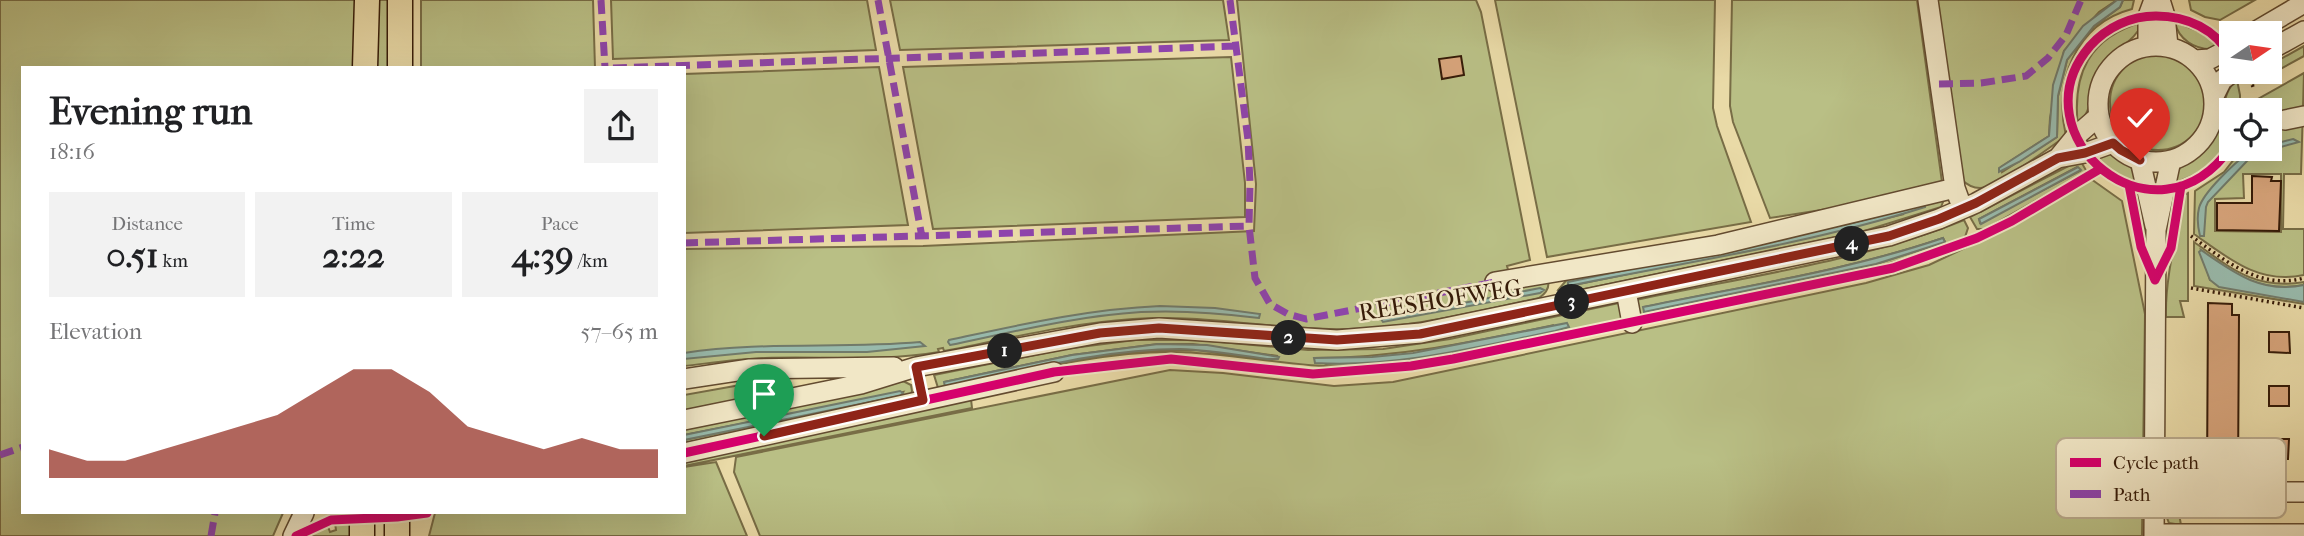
<!DOCTYPE html>
<html lang="en">
<head>
<meta charset="utf-8">
<style>
  body { margin:0; font-family:"IM FELL French Canon",serif; background:#f2f2f2; color:#202124; height:100vh; display:flex; flex-direction:column; font-size:26px; white-space:nowrap }
  * { box-sizing:border-box; margin:0 }
  p { font-size:23px; color:#757577 }
  .icon { flex:none; width:38px; height:38px; fill:none; stroke:currentColor; stroke-width:2; stroke-linecap:round; stroke-linejoin:round }
  .map { position:relative; flex:1; overflow:hidden }
  .sheet { position:absolute; left:21px; top:66px; width:665px; height:448px; display:flex; flex-direction:column; background:#fff; border-radius:0px; box-shadow:0 7px 28px #0002 }
  .sheet>* { flex:none }
  .needle { width:46px; rotate:77deg }
  .controls { position:absolute; left:2219px; top:21px; display:grid; gap:14px }
  .controls a { display:grid; place-items:center; width:63px; height:63px; border-radius:0px; background:#fff; box-shadow:0 7px 28px #0002; font-size:35px }
  .pin { position:absolute; display:grid; place-items:center; width:60px; height:60px; color:#fff; margin:-72px -30px; border-radius:50% 50% 50% 0; rotate:-45deg; box-shadow:0 0 7px #0007 }
  .pin .icon { rotate:45deg }
  .km { position:absolute; width:35px; height:35px; margin:-18px; border-radius:50%; background:#222; color:#fff; font-size:19px; line-height:35px; text-align:center }
  .round { display:grid; place-items:center; flex:none; width:74px; height:74px; border-radius:0px; background:#f2f2f2 }
  .head { display:flex; align-items:center; justify-content:space-between; height:119px; padding:0 28px }
  h1 { font-size:38px; font-weight:700; line-height:52px }
  .metrics { display:grid; grid-template-columns:repeat(3,1fr); gap:10px; height:119px; padding:7px 28px }
  .metrics div { display:grid; align-content:center; border-radius:0px; background:#f2f2f2; text-align:center }
  .metrics b { font-size:35px; font-weight:700 }
  .metrics small { font-size:19px; font-weight:400 }
  .metrics p { font-size:19px }
  .chart { height:196px; padding:14px 28px }
  .chart p { display:flex; justify-content:space-between }
  .chart svg { width:100%; height:126px; margin-top:7px; fill:#8f2418; opacity:.7 }
  .map>svg:first-child { display:block }
  .green { fill:#b9bf85; stroke:#786d46; stroke-width:2; fill-rule:evenodd }
  .water { fill:#98baac; stroke:#717a6a; stroke-width:2 }
  .building { fill:#d7a47b; stroke:#361b08; stroke-width:2 }
  .lines { fill:none; stroke-linecap:round; stroke-linejoin:round }
  .minor-casing { stroke:#634b30; stroke-width:22 }
  .major-casing { stroke:#361b08; stroke-width:27 }
  .path { stroke:#361b08; stroke-width:3.5; stroke-dasharray:2 3.5; stroke-linecap:butt }
  .minor { stroke:#f1e7c6; stroke-width:19 }
  .major { stroke:#e9daa7; stroke-width:24 }
  .quiet { stroke:#8e44ad; stroke-width:7; stroke-dasharray:14 7; stroke-linecap:butt }
  .cycleway-casing { stroke:#f1e7c6; stroke-width:13 }
  .cycleway { stroke:#d6006c; stroke-width:9 }
  .route-casing { stroke:#fff; stroke-width:14 }
  .route { stroke:#8f2418; stroke-width:9 }
  .labels { text-anchor:middle; stroke-width:5; stroke-linejoin:round; paint-order:stroke }
  .street-label { font-size:24px; fill:#361b08; stroke:#f1e7c6 }
  .key { fill:#f1e7c6; stroke:#b9aa8d; stroke-width:2 }
  .key-label { font-size:19px; fill:#361b08 }
</style>
</head>
<body>
<div class="map">
<svg width="2304" height="536" viewBox="0 0 2304 536">
  <rect width="100%" height="100%" fill="#e9daa7"/>
  <filter id="stains"><feTurbulence type="fractalNoise" baseFrequency=".00286" numOctaves="4"/><feColorMatrix values="0 0 0 0 .2 0 0 0 0 .09 0 0 0 0 .02 0 0 0 .5 -.17"/></filter>
  <radialGradient id="worn" r=".72"><stop offset=".6" stop-color="#630" stop-opacity="0"/><stop offset="1" stop-color="#630" stop-opacity=".3"/></radialGradient>
  <path class="green" d="M0,0H356L354,68H23V513H283L273,536H0Z
    M375,0H390L389,68H373Z
    M421,0H593L595,68H421Z
    M611,0H867L876,50L613,59Z
    M890,0H1223L1229,40L900,50Z
    M1237,0H1476L1481,12L1530,260L1507,266L1513,288L1548,280C1550,288 1545,294 1539,298C1470,313 1400,331 1329,329C1264,328 1199,314 1133,319C1073,323 1014,337 955,349L944,351L943,348L938,349L939,352C881,362 824,356 765,358C738,359 711,363 684,366V249L923,246L1254,231L1256,184Z
    M1495,0H1715L1713,108L1717,126L1751,222L1547,257Z
    M1732,0H1917L1942,182L1879,201L1770,218L1733,122L1730,106Z
    M1933,0H2117L2099,12L2064,51L2050,118L2049,136L2001,167L2002,172L2057,137L2058,96L2067,60L2094,26L2120,7L2123,0H2134L2132,9C2075,24 2053,83 2066,136C2050,147 1996,188 1980,188C1972,188 1966,184 1961,179Z
    M2189,0H2255L2220,20L2205,17L2191,10Z
    M2143,22C2135,42 2115,48 2103,66C2089,87 2095,106 2078,127C2072,74 2089,37 2143,22Z
    M2175,22L2198,31L2219,44L2213,49C2195,50 2178,39 2175,22Z
    M2304,46V56L2253,84L2249,72H2270V65Z
    M2110 102a48 48 0 1 1 96 0a48 48 0 1 1-96 0Z
    M1231,57L1245,183V217L933,229L903,67Z
    M879,67L908,225L684,233V74Z
    M2304,73L2301,174H2284L2283,229H2304V275C2259,285 2228,258 2194,234L2195,191L2224,172L2242,149H2270V110H2254L2258,99ZM2243,174H2281V232L2215,231V199L2244,198Z
    M2237,80L2240,95V110H2231C2231,119 2233,131 2231,139C2223,162 2195,176 2173,183C2177,160 2204,153 2215,134C2226,117 2220,93 2237,80Z
    M2113,153C2127,158 2133,169 2139,183L2115,175L2095,157Z
    M2080,160L2087,172L1985,229H1977L1970,217ZM2077,167L2080,171L1980,223L1979,219Z
    M2091,179L2122,201L2145,314L2142,536H760L734,472L736,457L1170,370L1223,373L1334,386L1393,382L1866,283L1929,265L2018,223Z
    M1947,192L1941,207L1861,232L1565,293L1558,290L1570,276ZM1889,214H1904L1795,240L1569,286L1568,283Z
    M2188,193V301H2180L2184,317H2166C2165,276 2177,235 2184,195Z
    M2133,197L2143,198L2145,248L2144,247Z
    M2177,197L2168,247L2167,248L2169,199Z
    M1964,220L1968,228L1965,237L1931,251L1880,266L1636,317V300C1744,277 1863,261 1964,220ZM1943,238L1945,242L1876,264L1644,311V307C1744,286 1846,271 1943,238Z
    M2194,242C2232,269 2255,290 2304,282V285C2259,293 2236,275 2201,250L2210,280L2304,302V304L2194,286Z
    M1619,303L1627,319C1541,337 1454,360 1365,366C1301,370 1239,353 1175,352C1095,351 1015,375 939,391L934,375L1065,349L1135,340H1198L1308,350L1383,349L1450,339ZM1554,325L1410,359L1326,364L1314,358C1397,358 1473,342 1554,325ZM1158,344H1193L1278,356L1267,359L1196,350L1150,351L1111,355L944,382L1072,355Z
    M763,381L766,395L684,412V395Z
    M903,381L911,385L912,391L910,396L684,446V440L900,396L903,392L684,435V426Z
    M971,399L972,408L684,466V458Z
    M716,462L747,536H429L435,513H684V467Z
    M2176,496L2181,525L2169,523L2165,513L2167,501Z
    M352,522L351,536H308L327,524L330,532L336,530L335,523Z"/>
  <path class="water" d="M2117,0H2123L2120,7L2094,26L2067,60L2058,96L2057,137L2019,162L1999,172V168L2049,136L2053,85L2064,51L2083,26Z
    M2293,139L2299,142L2259,153L2247,161L2208,202L2206,207L2204,236H2200C2198,228 2197,216 2199,208C2203,192 2236,162 2249,152L2256,149H2270V145Z
    M2078,167L2081,170L1981,224L1979,219Z
    M1925,204V207C1809,244 1687,262 1568,286V282L1852,223Z
    M1943,238L1945,242L1876,264L1644,312L1643,307C1744,286 1846,271 1943,238Z
    M2201,250C2234,273 2262,294 2304,285V302L2219,287L2210,280L2199,252Z
    M1540,288L1544,290L1540,293L1383,322L1381,319Z
    M1160,306L1215,308L1260,314L1259,318C1220,313 1180,310 1141,312C1076,316 1013,332 950,345L948,342L949,340C1019,325 1088,309 1160,306Z
    M1567,323L1569,327L1555,331C1476,347 1396,368 1315,363L1314,358L1372,357L1413,353Z
    M920,342L925,346L867,352H756L684,359V353C763,341 841,349 920,342Z
    M1158,344L1207,345L1279,357L1278,359H1267C1238,355 1209,350 1180,349C1101,349 1022,371 945,387L944,382L1072,355Z
    M900,391L903,393L900,396L684,440V435Z"/>
  <path class="building" d="M1461,56L1464,75L1442,79L1439,59Z
    M2252,176L2272,177L2271,181H2281L2279,231L2217,230V203H2252Z
    M2208,303L2232,304V315H2239L2238,476H2207Z
    M2269,332H2289L2290,353L2269,352Z
    M2269,386H2289V406H2269Z
    M2269,439H2289L2288,459H2268Z"/>
  <g class="lines">
    <defs>
      <path id="minor" d="M1928,0L1955,188L1959,199
        M2160,0L2165,16L2168,46
        M2253,33L2304,3
        M2098 104a58 58 0 1 1 116 0a58 58 0 1 1-116 0Z
        M2148,46V16L2154,0
        M2270,50L2304,31
        M2195,60L2210,59L2231,48
        M2214,96L2222,80L2233,72
        M2285,120L2304,116
        M2058,158L2076,136L2099,116
        M2140,160L2155,226
        M1495,282L1718,245L1955,188
        M1626,291L1632,323
        M684,379L750,369L894,367
        M684,420L861,384L916,367L1100,333L1159,328L1337,340L1421,333L1889,236L1939,219L1976,203L2058,158L2085,153L2113,143
        M684,453L1054,372
        M2154,491L2304,492
        M2154,534H2304
        M293,536L304,513
        M2154,536L2156,230L2171,160"/>
      <path id="major" d="M365,68L367,0
        M400,68V0
        M397,513V536
        M362,536V513"/>
    </defs>
    <use href="#minor" class="minor-casing"/>
    <use href="#major" class="major-casing"/>
    <path class="path" d="M2250,80L2254,89
      M2191,236C2226,261 2259,290 2304,278
      M2191,288L2304,308"/>
    <use href="#minor" class="minor"/>
    <use href="#major" class="major"/>
    <path class="quiet" d="M601,0L605,68
      M878,0L922,237
      M1230,0L1248,140L1250,183L1249,226L1255,278L1270,304L1288,314L1306,319L1495,282
      M613,68L1237,46
      M1939,84L1981,83L2026,76L2048,58L2066,35L2081,0
      M684,243L1249,226
      M0,455L23,447
      M211,536L215,513"/>
    <defs>
      <path id="cycleway" d="M2231,57C2216,29 2187,16 2156,16C2131,16 2107,27 2090,46C2014,135 2155,255 2231,147
        M2129,185L2141,247L2155,280
        M2155,280L2171,248L2181,186
        M684,453L1054,372L1171,359L1313,374L1411,366L1453,359L1893,268L1977,238L2012,221L2100,169
        M296,536L331,520L397,517L427,513"/>
    </defs>
    <use href="#cycleway" class="cycleway-casing"/>
    <use href="#cycleway" class="cycleway"/>
  </g>
  <g class="lines">
    <defs>
      <path id="route" d="M764,436L923,400L916,367L1100,333L1159,328L1337,340L1420,334L1889,236L1939,219L1976,203L2058,158L2085,153L2113,143L2121,150L2140,160"/>
    </defs>
    <use href="#route" class="route-casing"/>
    <use href="#route" class="route"/>
  </g>
  <g class="labels">
    <g class="street-label">
      <text transform="translate(1440 300) rotate(-9)" y="8">REESHOFWEG</text>
    </g>
  </g>
  <rect x="2056" y="438" width="230" height="80" rx="10" class="key"/>
  <rect x="2070" y="458" width="31" height="9" fill="#d6006c"/>
  <rect x="2070" y="490" width="31" height="8" fill="#8e44ad"/>
  <g class="key-label">
    <text x="2113" y="469">Cycle path</text>
    <text x="2113" y="501">Path</text>
  </g>
  <rect width="100%" height="100%" filter="url(#stains)"/>
  <rect width="100%" height="100%" fill="url(#worn)"/>
</svg>
<div class="controls">
<a><svg class="needle" viewBox="-14 -14 28 28"><path d="M0-13l5 13h-10z" fill="#e53935"/><path d="M0 13l5-13h-10z" fill="#757577"/></svg></a>
<a><svg class="icon" aria-label="locate" viewBox="0 0 24 24"><circle cx="12" cy="12" r="6"/><path d="M12 2v4M12 18v4M2 12h4M18 12h4"/></svg></a>
</div>
<div class="pin" style="left:764px;top:436px;background:#1e9e55"><svg class="icon" aria-label="arrive" viewBox="0 0 24 24"><path d="M6 21V4h12l-3 4 3 4H6"/></svg></div>
<div class="pin" style="left:2140px;top:160px;background:#d93025"><svg class="icon" aria-label="check" viewBox="0 0 24 24"><path d="M5 12l5 5 9-10"/></svg></div>
<b class="km" style="left:1005px;top:351px">1</b>
<b class="km" style="left:1289px;top:338px">2</b>
<b class="km" style="left:1572px;top:302px">3</b>
<b class="km" style="left:1852px;top:244px">4</b>
<section class="sheet">
<div class="head"><div><h1>Evening run</h1><p>18:16</p></div><a class="round"><svg class="icon" aria-label="share" viewBox="0 0 24 24"><path d="M12 15V3M7 8l5-5 5 5M5 13v7h14v-7"/></svg></a></div>
<div class="metrics">
<div><p>Distance</p><b>0.51<small> km</small></b></div>
<div><p>Time</p><b>2:22</b></div>
<div><p>Pace</p><b>4:39<small> /km</small></b></div>
</div>
<div class="chart"><p><span>Elevation</span>57–65 m</p>
<svg viewBox="0 0 160 44" preserveAspectRatio="none"><path d="M0 44V34L10 38L20 38L30 34L40 30L50 26L60 22L70 14L80 6L90 6L100 14L110 26L120 30L130 34L140 30L150 34L160 34V44z"/></svg>
</div>
</section>
</div>
</body>
</html>
